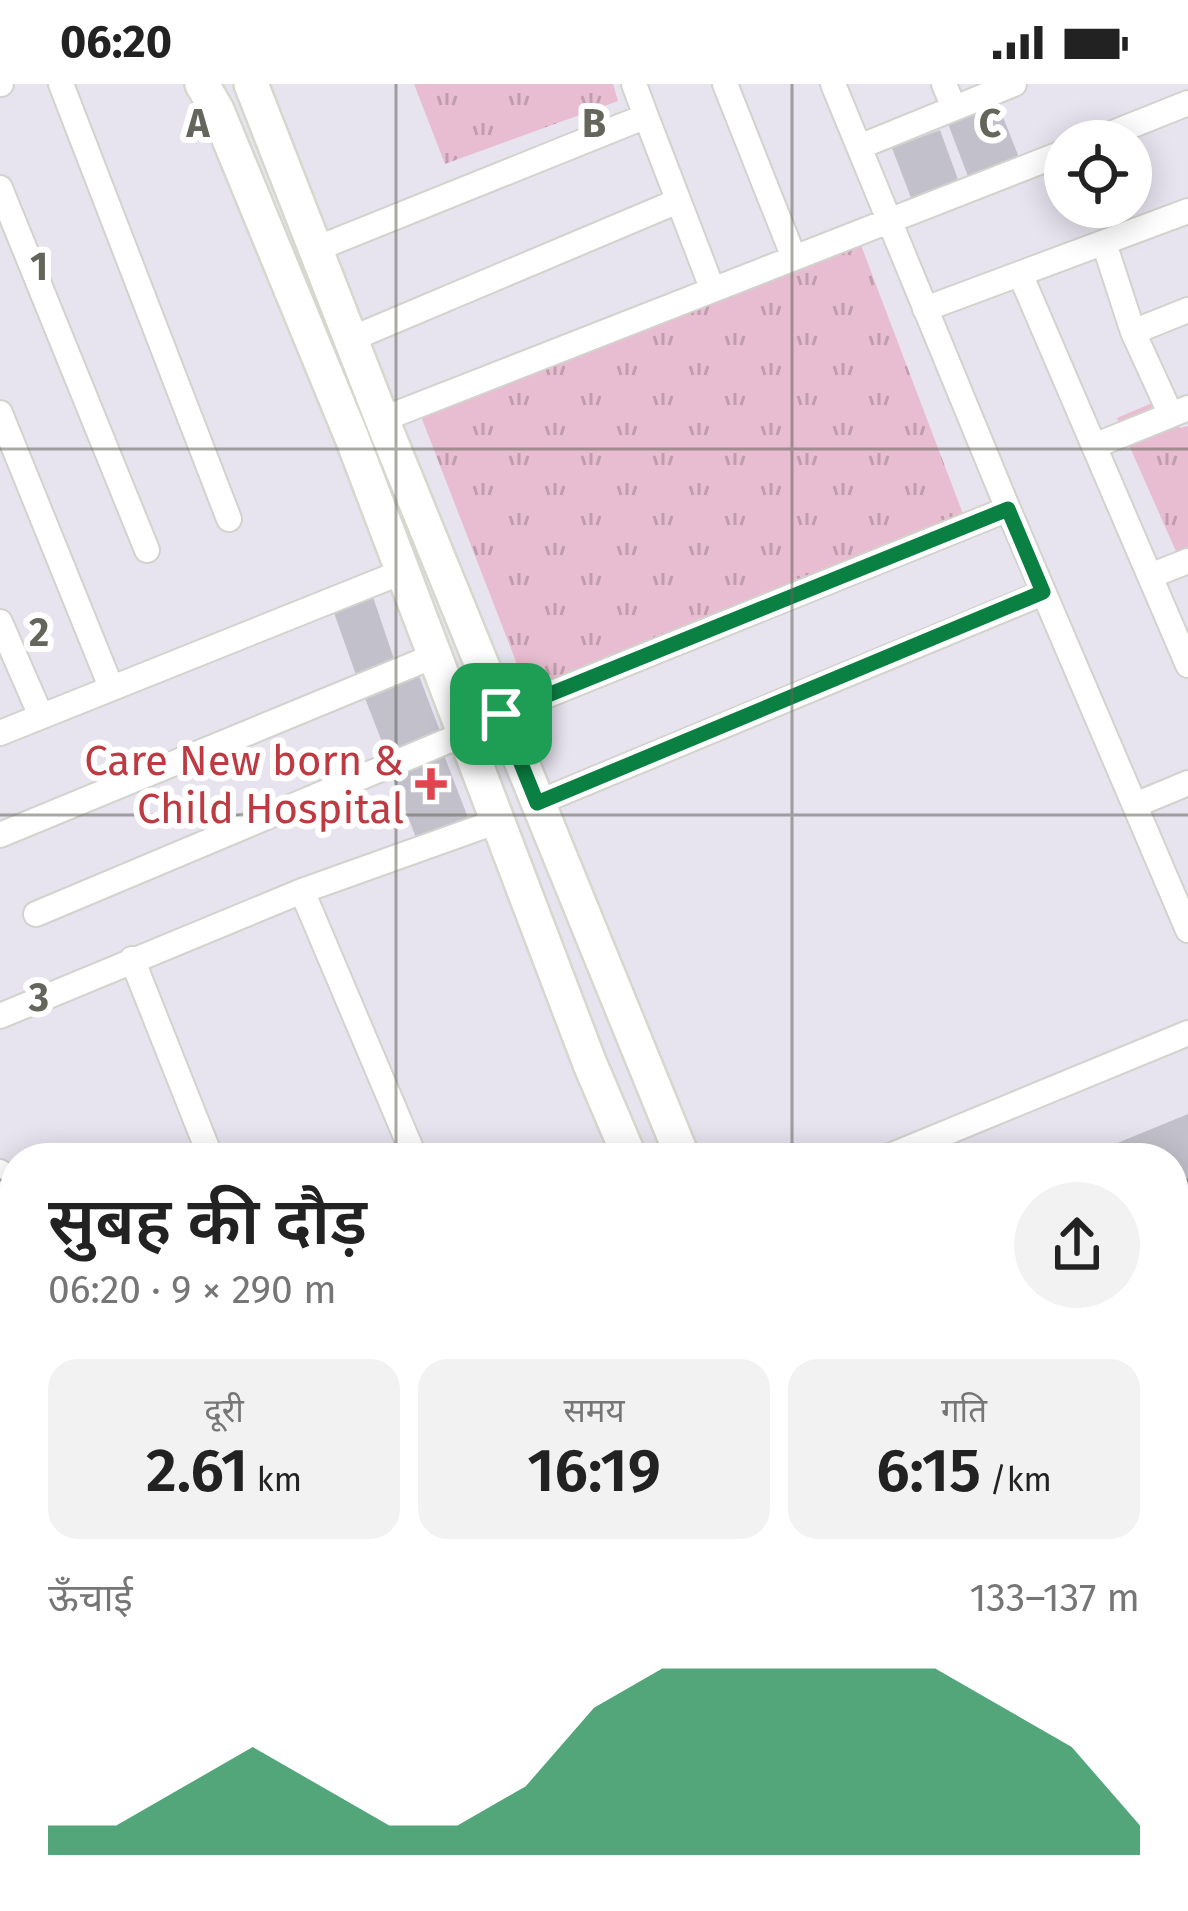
<!DOCTYPE html>
<html lang="hi">
<head>
<meta charset="utf-8">
<style>
  body { margin:0; font-family:"Fira Sans","Noto Sans Devanagari",sans-serif; background:#f2f2f2; color:#222; height:100vh; display:flex; flex-direction:column; font-size:45px; white-space:nowrap }
  * { box-sizing:border-box; margin:0 }
  p { font-size:39px; color:#767676 }
  .icon { flex:none; width:66px; height:66px; fill:none; stroke:currentColor; stroke-width:2; stroke-linecap:round; stroke-linejoin:round }
  .map { position:relative; flex:1; overflow:hidden }
  .sheet { position:absolute; left:0px; top:1059px; width:1188px; height:768px; display:flex; flex-direction:column; background:#fff; border-radius:48px 48px 0 0; box-shadow:0 6px 30px #0003 }
  .sheet>* { flex:none }
  .tools { position:absolute; left:1044px; top:36px; display:grid; gap:24px }
  .tools a { display:grid; place-items:center; width:108px; height:108px; border-radius:50%; background:#fff; box-shadow:0 6px 30px #0003; font-size:60px }
  .pin { position:absolute; display:grid; place-items:center; width:102px; height:102px; color:#fff; margin:-51px; border-radius:24px; box-shadow:0 6px 18px #0006 }
  .round { display:grid; place-items:center; flex:none; width:126px; height:126px; border-radius:63px; background:#f2f2f2 }
  .overview { display:flex; align-items:center; justify-content:space-between; height:204px; padding:0 48px }
  h1 { font-size:66px; font-weight:600; line-height:90px }
  .stats { display:grid; grid-template-columns:repeat(3,1fr); gap:18px; height:204px; padding:12px 48px }
  .stats div { display:grid; align-content:center; border-radius:30px; background:#f2f2f2; text-align:center }
  .stats b { font-size:60px; font-weight:600 }
  .stats small { font-size:33px; font-weight:400 }
  .stats p { font-size:33px }
  .chart { height:336px; padding:24px 48px }
  .chart p { display:flex; justify-content:space-between }
  .chart svg { width:100%; height:216px; margin-top:12px; fill:#0b8043; opacity:.7 }
  .status { display:flex; justify-content:space-between; align-items:center; height:84px; padding:0 60px; background:#fff; direction:ltr }
  .status svg { height:33px; fill:currentColor }
  .map>svg:first-child { display:block }
  .education { fill:#d8d4e1 }
  .park { fill:url(#park-tufts) }
  .building { fill:#c2c0ca }
  .lines { fill:none; stroke-linecap:round; stroke-linejoin:round }
  .lane-casing { stroke:#d2d3cc; stroke-width:16 }
  .street-casing { stroke:#d2d3cc; stroke-width:28 }
  .secondary-casing { stroke:#d6d8ce; stroke-width:38 }
  .lane { stroke:#fff; stroke-width:12 }
  .street { stroke:#fff; stroke-width:24 }
  .secondary { stroke:#fff; stroke-width:33 }
  .route-casing { stroke:#fff; stroke-width:24 }
  .route { stroke:#0b8043; stroke-width:15 }
  .grid { fill:none; stroke:#64655b; stroke-width:3; stroke-opacity:0.55 }
  .health-dot { fill:#e0444e; stroke:#fff; stroke-width:4.5 }
  .labels { text-anchor:middle; stroke-width:12; stroke-linejoin:round; paint-order:stroke }
  .health-label { font-size:42px; fill:#be3a42; stroke:#fff; text-anchor:end }
  .grid-label { font-size:39px; text-anchor:middle; font-weight:bold; fill:#64655b; stroke:#fff; stroke-width:12; stroke-linejoin:round; paint-order:stroke }
</style>
</head>
<body>
<div class="status"><b>06:20</b><svg viewBox="0 0 49 12"><path d="M0 12V9h3v3zM5 12V6h3v6zM10 12V3h3v9zM15 12V0h3v12zM26 1h20v11H26zM47 4h2v5h-2z"/></svg></div>
<div class="map">
<svg width="1188" height="1827" viewBox="0 0 1188 1827">
  <defs>
    <pattern id="park-tufts" width="24" height="20" patternUnits="userSpaceOnUse" patternTransform="scale(3)"><rect width="24" height="20" fill="#e9bdd1"/><path d="M3 7l-1-3M5 7V3M7 7l1-3M15 17l-1-3M17 17v-4M19 17l1-3" fill="none" stroke="#c09dad"/></pattern>
  </defs>
  <rect width="100%" height="100%" fill="#e7e3ef"/>
  <path class="education" d="M15,1357V1541L0,1504V1363Z
    M126,1812H906L912,1827H132Z"/>
  <path class="park" d="M414,0H613L618,17L445,80Z
    M859,156L971,451L534,624L420,330Z
    M1164,314L1180,344L1188,342V468L1178,472L1117,334Z"/>
  <path class="building" d="M997,18L1020,76L969,95L947,37Z
    M940,46L960,101L913,119L892,64Z
    M373,513L395,578L356,591L333,526Z
    M418,589L443,655L389,676L363,609Z
    M444,671L470,739L418,759L392,691Z
    M1188,1030V1100L1173,1106V1074H1081Z
    M1188,1330V1397L1173,1403V1336Z
    M1188,1478V1541L1178,1545L1181,1554L1188,1551V1684L1173,1647V1484Z
    M160,1812H204L210,1827H166Z
    M279,1812H403L365,1827H263L260,1820Z
    M405,1812H454L459,1827H411Z"/>
  <g class="lines">
    <defs>
      <path id="lane" d="M500,1812L506,1827"/>
      <path id="street" d="M0,0H1
        M61,0L229,435
        M725,0L794,174
        M833,0L1008,425L1188,846
        M944,0L954,24
        M644,27L712,204
        M1093,57L1188,19
        M859,63L1014,0
        M0,104L147,466
        M1104,159L1133,248L1171,331L1188,324
        M316,165L639,35L644,27L634,0
        M1021,192L1188,581
        M925,225L1188,127
        M1133,248L1188,226
        M351,255L678,117
        M0,329L111,603
        M383,335L1065,68
        M1094,362L1171,331
        M1150,492L1188,477
        M0,538L41,632
        M501,630L1008,425
        M0,649L402,488
        M537,719L1043,509
        M1135,721L1188,699
        M0,751L434,572
        M302,807L415,1074
        M36,830L464,650
        M132,875L211,1074
        M0,932L302,807L498,737
        M885,1074L1188,949
        M0,1088L15,1125
        M1173,1318L1188,1312
        M1173,1718L1188,1755"/>
      <path id="secondary" d="M202,0L217,26L352,354L590,980L630,1074
        M251,0L387,348L683,1074
        M942,1812L949,1827
        M988,1812L994,1827"/>
    </defs>
    <use href="#lane" class="lane-casing"/>
    <use href="#street" class="street-casing"/>
    <use href="#secondary" class="secondary-casing"/>
    <use href="#lane" class="lane"/>
    <use href="#street" class="street"/>
    <use href="#secondary" class="secondary"/>
  </g>
  <g class="lines">
    <defs>
      <path id="route" d="M1008,425L1043,508L537,719L501,630Z"/>
    </defs>
    <use href="#route" class="route-casing"/>
    <use href="#route" class="route"/>
  </g>
  <path class="grid" d="M396,0V1074M792,0V1074M0,365H1188M0,731H1188M0,1096H15M1173,1096H1188M0,1462H15M1173,1462H1188M396,1812V1827M792,1812V1827"/>
  <path class="health-dot" d="M425 682h12v12h12v12h-12v12h-12v-12h-12v-12h12z"/>
  <g class="labels">
    <g class="health-label">
      <text x="404" y="691">Care New born &amp;<tspan x="404" dy="48">Child Hospital</tspan></text>
    </g>
  </g>
  <g class="grid-label">
    <text x="198" y="53">A</text>
    <text x="594" y="53">B</text>
    <text x="990" y="53">C</text>
    <text x="39" y="196">1</text>
    <text x="39" y="562">2</text>
    <text x="39" y="927">3</text>
  </g>
</svg>
<div class="tools">
<a><svg class="icon" aria-label="locate" viewBox="0 0 24 24"><circle cx="12" cy="12" r="6"/><path d="M12 2v4M12 18v4M2 12h4M18 12h4"/></svg></a>
</div>
<div class="pin" style="left:501px;top:630px;background:#1e9e55"><svg class="icon" aria-label="arrive" viewBox="0 0 24 24"><path d="M6 21V4h12l-3 4 3 4H6"/></svg></div>
<section class="sheet">
<div class="overview"><div><h1>सुबह की दौड़</h1><p>06:20 · 9 × 290 m</p></div><a class="round"><svg class="icon" aria-label="share" viewBox="0 0 24 24"><path d="M12 15V3M7 8l5-5 5 5M5 13v7h14v-7"/></svg></a></div>
<div class="stats">
<div><p>दूरी</p><b>2.61<small> km</small></b></div>
<div><p>समय</p><b>16:19</b></div>
<div><p>गति</p><b>6:15<small> /km</small></b></div>
</div>
<div class="chart"><p><span>ऊँचाई</span>133–137 m</p>
<svg viewBox="0 0 160 44" preserveAspectRatio="none"><path d="M0 44V38L10 38L20 30L30 22L40 30L50 38L60 38L70 30L80 14L90 6L100 6L110 6L120 6L130 6L140 14L150 22L160 38V44z"/></svg>
</div>
</section>
</div>
</body>
</html>
